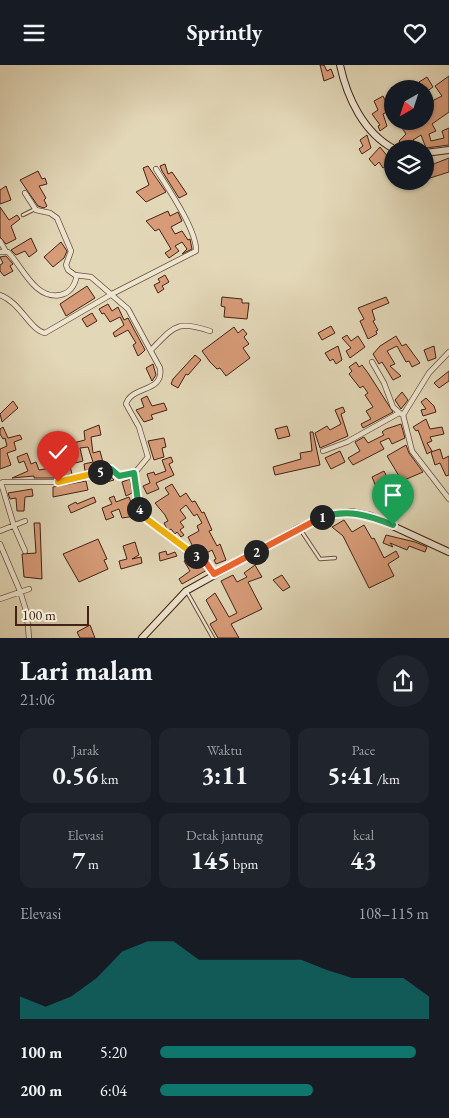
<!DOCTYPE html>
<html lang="id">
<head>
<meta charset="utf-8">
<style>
  body { margin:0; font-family:"EB Garamond",serif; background:#20242c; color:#f1f3f6; height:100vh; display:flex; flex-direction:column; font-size:19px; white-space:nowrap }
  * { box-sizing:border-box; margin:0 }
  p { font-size:16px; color:#9ea1a6 }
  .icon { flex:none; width:28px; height:28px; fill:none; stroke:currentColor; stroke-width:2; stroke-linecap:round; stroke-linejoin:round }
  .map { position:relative; height:573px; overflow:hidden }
  .details { display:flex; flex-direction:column; background:#171b24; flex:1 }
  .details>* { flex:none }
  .needle { width:32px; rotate:219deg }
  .buttons { position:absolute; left:384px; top:15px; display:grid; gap:10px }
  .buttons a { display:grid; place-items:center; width:50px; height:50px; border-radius:50%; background:#171b24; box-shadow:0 1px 4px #0004; font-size:25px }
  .scale { position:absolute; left:15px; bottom:12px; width:74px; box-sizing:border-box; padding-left:5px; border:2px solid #442214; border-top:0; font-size:14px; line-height:18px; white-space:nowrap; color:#442214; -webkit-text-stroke:4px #ece5d0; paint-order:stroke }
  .pin { position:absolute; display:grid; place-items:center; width:42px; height:42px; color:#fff; margin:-51px -21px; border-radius:50% 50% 50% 0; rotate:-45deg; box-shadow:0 0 5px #0007 }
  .pin .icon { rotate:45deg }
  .km { position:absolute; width:25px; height:25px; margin:-12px; border-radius:50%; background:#222; color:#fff; font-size:14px; line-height:25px; text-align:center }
  .round { display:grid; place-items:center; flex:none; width:52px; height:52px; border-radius:26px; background:#20242c }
  .summary { display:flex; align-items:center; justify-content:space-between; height:85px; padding:0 20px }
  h1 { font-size:28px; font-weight:700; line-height:38px }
  .figures { display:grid; grid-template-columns:repeat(3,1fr); gap:8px; height:85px; padding:5px 20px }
  .figures div { display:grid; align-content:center; border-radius:12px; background:#20242c; text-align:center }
  .figures b { font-size:25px; font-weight:700 }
  .figures small { font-size:14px; font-weight:400 }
  .figures p { font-size:14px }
  .chart { height:140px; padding:10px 20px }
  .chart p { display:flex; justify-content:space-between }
  .chart svg { width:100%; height:90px; margin-top:5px; fill:#0f766e; opacity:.7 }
  ul { padding:0 20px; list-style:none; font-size:16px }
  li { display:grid; grid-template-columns:80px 60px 1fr; align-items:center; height:38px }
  li i { height:12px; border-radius:6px; background:#0f766e }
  header { display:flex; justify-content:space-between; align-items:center; height:65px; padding:0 20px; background:#171b24; font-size:22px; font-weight:700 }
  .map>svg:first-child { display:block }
  .building { fill:#d79b78; stroke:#442214 }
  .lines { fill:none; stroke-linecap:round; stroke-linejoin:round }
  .lane-casing { stroke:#6c4f3d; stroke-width:4.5 }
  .street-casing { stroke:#6c4f3d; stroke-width:6 }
  .secondary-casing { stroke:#442214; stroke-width:8 }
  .lane { stroke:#ece5d0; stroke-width:2.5 }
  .street { stroke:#ece5d0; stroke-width:4.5 }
  .secondary { stroke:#ece5d0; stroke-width:6 }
  .split-1-casing { stroke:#fff; stroke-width:10 }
  .split-2-casing { stroke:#fff; stroke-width:10 }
  .split-3-casing { stroke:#fff; stroke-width:10 }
  .split-4-casing { stroke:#fff; stroke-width:10 }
  .split-5-casing { stroke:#fff; stroke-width:10 }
  .split-6-casing { stroke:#fff; stroke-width:10 }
  .split-1 { stroke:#22a559; stroke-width:6 }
  .split-2 { stroke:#f0652b; stroke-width:6 }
  .split-3 { stroke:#f0652b; stroke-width:6 }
  .split-4 { stroke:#f5b400; stroke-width:6 }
  .split-5 { stroke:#22a559; stroke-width:6 }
  .split-6 { stroke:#f5b400; stroke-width:6 }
</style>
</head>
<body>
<header><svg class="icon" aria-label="menu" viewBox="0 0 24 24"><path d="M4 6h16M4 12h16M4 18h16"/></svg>Sprintly<svg class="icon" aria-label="heart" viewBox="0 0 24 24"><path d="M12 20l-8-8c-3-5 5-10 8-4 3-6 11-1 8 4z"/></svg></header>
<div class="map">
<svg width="449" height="573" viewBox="0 0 449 573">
  <rect width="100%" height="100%" fill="#e2d7b7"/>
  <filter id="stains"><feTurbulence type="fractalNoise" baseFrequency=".004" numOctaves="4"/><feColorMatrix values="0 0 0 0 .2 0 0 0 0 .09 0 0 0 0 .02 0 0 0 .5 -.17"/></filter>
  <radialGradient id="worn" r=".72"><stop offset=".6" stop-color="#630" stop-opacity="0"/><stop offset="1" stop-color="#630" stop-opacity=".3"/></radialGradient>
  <path class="building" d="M320,0H324L327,6L331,4L334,12L324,16Z
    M449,11V47L432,59L436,66L429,69L431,76L444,73L442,66L449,63V80L426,83L421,70L413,75L418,84H409L407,79L404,82L399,76L406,69L400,60L406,56L410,62L418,56H425V24L419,17L427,12L433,22L426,27L432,36L442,31L435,21Z
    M383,31L390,45L383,49L387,61L380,66L378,61L380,60L372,49L378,45L374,36Z
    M367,70L371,83L362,89L359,84L363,81L360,75Z
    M380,82L392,97L383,103L379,97L375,101L369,94Z
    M449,93V107L430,113L428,107L433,105L431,100Z
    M165,99L168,109L172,107L187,129L179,133L162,106L160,101Z
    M148,101L166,127L146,137L136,127L149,120L143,103Z
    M38,106L42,114L45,113L47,119L39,121L46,133L44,135L47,141L44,143L38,141L20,115Z
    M6,121L11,135L0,139V125Z
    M0,142L9,155L17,150L20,154L11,161L16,174L6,179L0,172Z
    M168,146L170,151L178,147L182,156L171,162L175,169L182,166L188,175L190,174L192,184L182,189L187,184L182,177L175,181L179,186L169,193L165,188L171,184L159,164L155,166L146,156Z
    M31,173L37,186L29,192L25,186L16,190L11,185Z
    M61,177L67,186L64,193L53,202L44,192Z
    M6,191L13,199L10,201L13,206L4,211L0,206V200L3,198L0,192Z
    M165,210L169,217L162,221L164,224L158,228L154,220L160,217L158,214Z
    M87,221L95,233L66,251L60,239Z
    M222,232L242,234V238H249L247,254L224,252L225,242L221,241Z
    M386,232L389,238L372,245L375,255L373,256L378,265L376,266L377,269L368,274L360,256L364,254L358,243Z
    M108,239L112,246L118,242L124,255L128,253L145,285L142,288L138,291L133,280L136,278L128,265L115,272L113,268L124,260L120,252L110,257L104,248L102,249L99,244Z
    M92,248L97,256L87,262L82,254Z
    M331,261L335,268L322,275L318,268Z
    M234,262L238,268L243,264L247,269L244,272L249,279L243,283L250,293L226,311L220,303L217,304L210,297L202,286Z
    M347,270L351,276L358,271L365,282L350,293L346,286L351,283L342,273Z
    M396,271L402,281L406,279L420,298L412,302L409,296L406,297L397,281L387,286L395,299L390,301L401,311L393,315L382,297L379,299L373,289L380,281Z
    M338,281L342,295L336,299L333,294L330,296L325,288Z
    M434,281L436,293L428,296L424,285Z
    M195,290L201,295L188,310L186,309L178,323L171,319L173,314Z
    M356,297L359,302L362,300L368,308L393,347L363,363L361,359L371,354L366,346L373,342L365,330L368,328L363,321L360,323L349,309L352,306L349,302Z
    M153,299L156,310L152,316L146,303Z
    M449,306V316L439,323L434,318Z
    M402,327L408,335L401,344L395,335Z
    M147,331L152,341L164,338L167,345L151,350L153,354L144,357L136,345L144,342L141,334Z
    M426,333L434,341L436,347L423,351L421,345L426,344L421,337Z
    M13,336L18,343L2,357L0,349Z
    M343,342L345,347L341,349L348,371L320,383L315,368L327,361L330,365L341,359L335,345Z
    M426,354L430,364L442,362L444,369L430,372L432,376L427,378L432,386L427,389L418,365L416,366L413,362Z
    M401,359L405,373L392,379L389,373L380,377L384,384L353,400L348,393L360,386L355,377L364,372L368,378L384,370L382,367L386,364Z
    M99,360L101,370L91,372L93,388L100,386L104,401L85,406L84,399L93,397L88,382L80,383L83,396L75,398L69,379L85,375L84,366Z
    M287,361L290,371L278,374L275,364Z
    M3,362L8,373L20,370L22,374L14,377L16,385L7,388L11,400L0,404V384L7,381L5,373L3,374L0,369V364Z
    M310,367H313L320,400L275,410L273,402L301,394L300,388L312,386Z
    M164,373L166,382L162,383L164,392L154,395L148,376Z
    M406,380L409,388L423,407L402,416L387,391Z
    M61,384L67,397H69L72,409L58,413H34V411L12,413L28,406L24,396L19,398L17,392L27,388L31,399L36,397L39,405L57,402L51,387Z
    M440,384L443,394L449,391V410L446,411L440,398L435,400L431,387Z
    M340,386L345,397L331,404L325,393Z
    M171,392L173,397L169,399L174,410L156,418L159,424L147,429L143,421L150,418L147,409L154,407L155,410L166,406L162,395Z
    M384,406L390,418L377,424L372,412Z
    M108,408L114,415L99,419L97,411Z
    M130,414L132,428L126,431L122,417Z
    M86,416L88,425L53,432V422Z
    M172,419L180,432L186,428L192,437L195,436L202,448L204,447L212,465L209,466L217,481L220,479L226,495L216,499L214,495L216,494L212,485L203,490L195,486L188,472L199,466L197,461L202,458L197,449L194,451L186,440L180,445L186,453L180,457L184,462L180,465L184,470L181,472L177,467L175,469L171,464L168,466L164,458L168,456L165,450L155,438L169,429L165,423Z
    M32,424L33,431L25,432L24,446H17L16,433L10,434L8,428Z
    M114,431L116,437L129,432L136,451L122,453L119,444L111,447L114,452L106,455L102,443L112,439L109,433Z
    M94,432L96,437L71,448L68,441L76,437L77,439Z
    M344,455L352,467L364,460L372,474L374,473L384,493L396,486L399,492L388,499L394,511L369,523L343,471L332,462Z
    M34,458H40L42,514L24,512L22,489L36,488Z
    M386,470L415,477L427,482L425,487L409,481L407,485L390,478L393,482L383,478Z
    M98,474L107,494L104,495L108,504L79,517L63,489Z
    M135,477L139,490L132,494L141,492L142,498L121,504L119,496L127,494L123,481Z
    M166,486L167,490L175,487L177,491L160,496L159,488Z
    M190,493L198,501L201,498L207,505L182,519L179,514L190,506L184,496Z
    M255,500L262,512L248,517L262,544L231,559L239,573H218L210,559L217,555L206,535L215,528L229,552L237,548L221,516L233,510L237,517L247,512L244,508Z
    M282,510L290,522L283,526L273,515Z
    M90,560L95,573H80L77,567Z"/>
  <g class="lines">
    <defs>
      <path id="lane" d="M23,150L35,144
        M300,464L320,494L335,493
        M187,527L213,573"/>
      <path id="street" d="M25,128L36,145L50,148L57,153L71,186L66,200L68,205L75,210L91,212L128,244L160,303C164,328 132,320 126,339L139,362L148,392L133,410L139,443L144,451L187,487L204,495L215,509
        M0,176L5,185
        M0,187H8C22,201 35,235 60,230C71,228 75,220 77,210
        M0,230C20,237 30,265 45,268L112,229L196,186C197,165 167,122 156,104
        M151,285C175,261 176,255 210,266
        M449,287L429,308L403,350L412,386L449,434
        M372,297L384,318L393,342L401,349
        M323,386L347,377L399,348
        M3,417H58L109,404L119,411L134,408
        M1,418L14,461L25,486
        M0,466L25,456
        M0,479L20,526L27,549L29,573
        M0,534L29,524"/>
      <path id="secondary" d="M340,0C347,33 364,68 394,84
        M425,88L449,85
        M142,573L186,526L299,463L332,449L351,447L371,451L449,487"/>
    </defs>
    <use href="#lane" class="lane-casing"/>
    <use href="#street" class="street-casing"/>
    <use href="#secondary" class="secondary-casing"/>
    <use href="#lane" class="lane"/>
    <use href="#street" class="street"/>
    <use href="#secondary" class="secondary"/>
  </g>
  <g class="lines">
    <defs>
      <path id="split-1" d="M322,452C348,444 368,450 393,460"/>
      <path id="split-2" d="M256,487L322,452"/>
      <path id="split-3" d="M196,491L204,495L214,509L256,487"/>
      <path id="split-4" d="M139,444L148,455L196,491"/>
      <path id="split-5" d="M100,407L111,404L119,411L134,408L139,444"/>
      <path id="split-6" d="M58,417L100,407"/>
    </defs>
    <use href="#split-1" class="split-1-casing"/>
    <use href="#split-2" class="split-2-casing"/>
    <use href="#split-3" class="split-3-casing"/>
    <use href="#split-4" class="split-4-casing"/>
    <use href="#split-5" class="split-5-casing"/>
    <use href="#split-6" class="split-6-casing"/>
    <use href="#split-1" class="split-1"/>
    <use href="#split-2" class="split-2"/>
    <use href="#split-3" class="split-3"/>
    <use href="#split-4" class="split-4"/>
    <use href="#split-5" class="split-5"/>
    <use href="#split-6" class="split-6"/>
  </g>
  <rect width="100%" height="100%" filter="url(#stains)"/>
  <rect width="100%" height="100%" fill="url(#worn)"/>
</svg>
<div class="buttons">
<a><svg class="needle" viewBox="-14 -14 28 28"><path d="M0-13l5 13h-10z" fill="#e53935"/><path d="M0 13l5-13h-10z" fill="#9ea1a6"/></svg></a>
<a><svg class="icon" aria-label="layers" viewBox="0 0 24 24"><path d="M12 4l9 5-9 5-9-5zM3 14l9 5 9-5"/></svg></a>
</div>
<div class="scale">100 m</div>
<div class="pin" style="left:393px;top:460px;background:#1e9e55"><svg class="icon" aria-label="arrive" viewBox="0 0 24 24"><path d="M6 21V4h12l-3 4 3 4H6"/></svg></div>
<div class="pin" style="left:58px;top:417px;background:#d93025"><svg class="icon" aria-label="check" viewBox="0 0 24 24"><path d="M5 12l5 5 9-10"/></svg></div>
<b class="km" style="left:322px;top:452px">1</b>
<b class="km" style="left:256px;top:487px">2</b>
<b class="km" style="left:196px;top:491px">3</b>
<b class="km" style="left:139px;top:444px">4</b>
<b class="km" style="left:100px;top:407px">5</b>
</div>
<section class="details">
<div class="summary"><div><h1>Lari malam</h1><p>21:06</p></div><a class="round"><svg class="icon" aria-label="share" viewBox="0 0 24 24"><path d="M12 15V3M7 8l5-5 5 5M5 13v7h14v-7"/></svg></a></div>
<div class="figures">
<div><p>Jarak</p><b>0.56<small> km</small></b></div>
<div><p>Waktu</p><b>3:11</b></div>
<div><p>Pace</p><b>5:41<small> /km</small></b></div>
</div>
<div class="figures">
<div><p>Elevasi</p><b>7<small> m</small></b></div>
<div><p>Detak jantung</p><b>145<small> bpm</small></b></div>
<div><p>kcal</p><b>43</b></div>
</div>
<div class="chart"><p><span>Elevasi</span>108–115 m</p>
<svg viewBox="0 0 160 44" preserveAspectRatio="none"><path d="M0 44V33L10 38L20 33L30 24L40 11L50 6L60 6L70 15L80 15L90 15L100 15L110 15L120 20L130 24L140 24L150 24L160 33V44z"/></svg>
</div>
<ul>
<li><b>100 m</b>5:20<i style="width:95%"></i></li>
<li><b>200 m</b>6:04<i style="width:57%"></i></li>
</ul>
</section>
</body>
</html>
